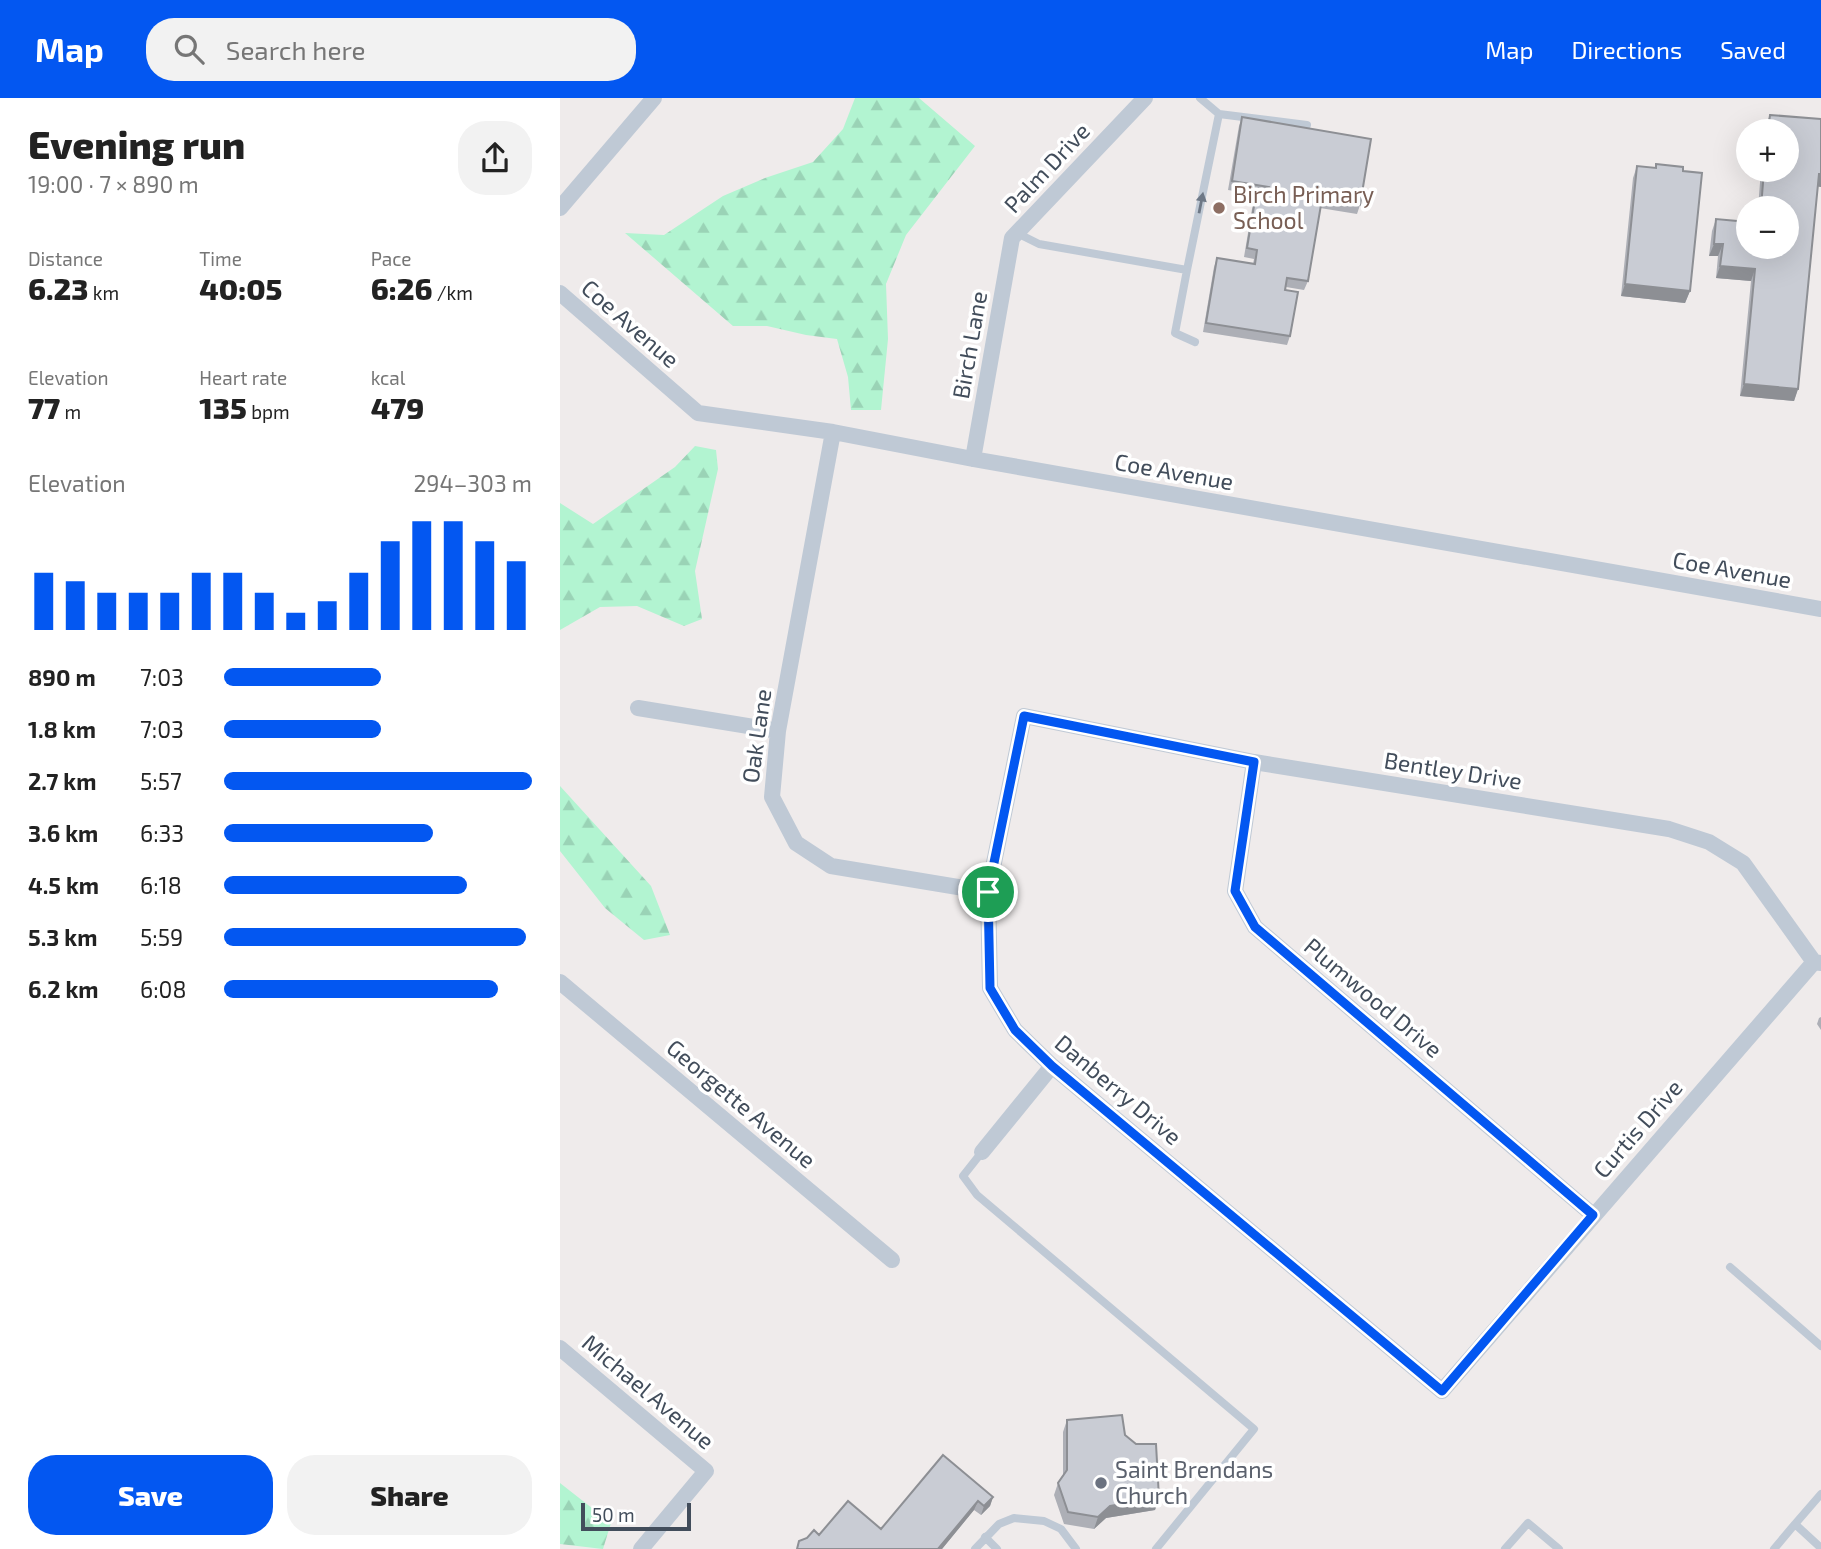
<!DOCTYPE html>
<html lang="en">
<head>
<meta charset="utf-8">
<style>
  body { margin:0; font-family:"Exo 2",sans-serif; background:#f2f2f2; color:#222; height:100vh; display:flex; flex-direction:column; font-size:26px; white-space:nowrap }
  * { box-sizing:border-box; margin:0 }
  p { font-size:23px; color:#767676 }
  .icon { flex:none; width:38px; height:38px; fill:none; stroke:currentColor; stroke-width:2; stroke-linecap:round; stroke-linejoin:round }
  .map { position:relative; flex:1; overflow:hidden }
  .panel { display:flex; flex-direction:column; background:#fff; width:560px }
  .panel>* { flex:none }
  .controls { position:absolute; left:1176px; top:21px; display:grid; gap:14px }
  .controls a { display:grid; place-items:center; width:63px; height:63px; border-radius:50%; background:#fff; box-shadow:0 7px 28px #0002; font-size:35px }
  .scale { position:absolute; left:21px; bottom:18px; width:110px; box-sizing:border-box; padding-left:7px; border:4px solid #424d5b; border-top:0; font-size:19px; line-height:24px; white-space:nowrap; color:#424d5b; -webkit-text-stroke:5px #fff; paint-order:stroke }
  .pin { position:absolute; display:grid; place-items:center; width:60px; height:60px; color:#fff; margin:-30px; border:4px solid #fff; border-radius:50%; box-shadow:0 2px 7px #0007 }
  .round { display:grid; place-items:center; flex:none; width:74px; height:74px; border-radius:28px; background:#f2f2f2 }
  .headline { display:flex; align-items:center; justify-content:space-between; height:119px; padding:0 28px }
  h1 { font-size:38px; font-weight:800; line-height:52px }
  .stats { display:grid; grid-template-columns:repeat(3,1fr); gap:10px; height:119px; padding:7px 28px }
  .stats div { display:grid; align-content:center }
  .stats b { font-size:30px; font-weight:800 }
  .stats small { font-size:19px; font-weight:400 }
  .stats p { font-size:19px }
  .chart { height:196px; padding:14px 28px }
  .chart p { display:flex; justify-content:space-between }
  .chart svg { width:100%; height:126px; margin-top:7px; stroke:#0357f1; stroke-width:6 }
  .action { display:flex; gap:14px; margin-top:auto; padding:14px 28px }
  .action a { flex:1; height:80px; border-radius:28px; background:#0357f1; color:#fff; font-size:28px; font-weight:800; line-height:80px; text-align:center }
  .action a+a { background:#f2f2f2; color:#222 }
  ul { padding:0 28px; list-style:none; font-size:23px }
  li { display:grid; grid-template-columns:112px 84px 1fr; align-items:center; height:52px }
  li i { height:18px; border-radius:9px; background:#0357f1 }
  header { display:flex; align-items:center; gap:42px; box-sizing:border-box; height:98px; padding:0 35px; background:#0357f1; color:#fff }
  header strong { font-size:33px }
  nav { display:flex; gap:38px; margin-inline-start:auto; font-size:24px }
  .search { width:490px; height:63px; background:#f2f2f2; display:flex; align-items:center; gap:18px; box-sizing:border-box; padding:0 24px; border-radius:28px; color:#767676; font-size:26px }
  main { display:flex; flex:1; min-height:0 }
  .map>svg:first-child { display:block }
  .forest { fill:url(#forest-firs) }
  .lines { fill:none; stroke-linecap:round; stroke-linejoin:round }
  .service { stroke:#bfc9d5; stroke-width:8 }
  .minor { stroke:#bfc9d5; stroke-width:16 }
  .wall { fill:#adafb6 }
  .shaded-wall { fill:#8d8f94 }
  .building { fill:#c9ccd4; stroke:#8d8f94; stroke-width:2 }
  .oneway { fill:#6e7886 }
  .route-casing { stroke:#fff; stroke-width:14 }
  .route { stroke:#0357f1; stroke-width:9 }
  .education-dot { fill:#8d6e63; stroke:#fff; stroke-width:2.5 }
  .worship-dot { fill:#6b7280; stroke:#fff; stroke-width:2.5 }
  .labels { text-anchor:middle; stroke-width:7; stroke-linejoin:round; paint-order:stroke }
  .street-label { font-size:23px; fill:#424d5b; stroke:#fff }
  .education-label { font-size:23px; fill:#785e54; stroke:#fff; text-anchor:start }
  .worship-label { font-size:23px; fill:#5b616d; stroke:#fff; text-anchor:start }
</style>
</head>
<body>
<header>
<strong>Map</strong>
<div class="search"><svg class="icon" aria-label="search" viewBox="0 0 24 24"><circle cx="10" cy="10" r="6"/><path d="M15 15l6 6"/></svg>Search here</div>
<nav><a>Map</a><a>Directions</a><a>Saved</a></nav>
</header>
<main>
<section class="panel">
<div class="headline"><div><h1>Evening run</h1><p>19:00 · 7 × 890 m</p></div><a class="round"><svg class="icon" aria-label="share" viewBox="0 0 24 24"><path d="M12 15V3M7 8l5-5 5 5M5 13v7h14v-7"/></svg></a></div>
<div class="stats">
<div><p>Distance</p><b>6.23<small> km</small></b></div>
<div><p>Time</p><b>40:05</b></div>
<div><p>Pace</p><b>6:26<small> /km</small></b></div>
</div>
<div class="stats">
<div><p>Elevation</p><b>77<small> m</small></b></div>
<div><p>Heart rate</p><b>135<small> bpm</small></b></div>
<div><p>kcal</p><b>479</b></div>
</div>
<div class="chart"><p><span>Elevation</span>294–303 m</p>
<svg viewBox="0 0 160 44" preserveAspectRatio="none"><path d="M5 44V24M15 44V27M25 44V31M35 44V31M45 44V31M55 44V24M65 44V24M75 44V31M85 44V38M95 44V34M105 44V24M115 44V13M125 44V6M135 44V6M145 44V13M155 44V20"/></svg>
</div>
<ul>
<li><b>890 m</b>7:03<i style="width:51%"></i></li>
<li><b>1.8 km</b>7:03<i style="width:51%"></i></li>
<li><b>2.7 km</b>5:57<i style="width:100%"></i></li>
<li><b>3.6 km</b>6:33<i style="width:68%"></i></li>
<li><b>4.5 km</b>6:18<i style="width:79%"></i></li>
<li><b>5.3 km</b>5:59<i style="width:98%"></i></li>
<li><b>6.2 km</b>6:08<i style="width:89%"></i></li>
</ul>
<div class="action"><a>Save</a><a>Share</a></div>
</section>
<div class="map">
<svg width="1261" height="1451" viewBox="0 0 1261 1451">
  <defs>
    <pattern id="forest-firs" width="22" height="20" patternUnits="userSpaceOnUse" patternTransform="scale(1.75)"><rect width="22" height="20" fill="#b2f4d1"/><path d="M5 1l3.5 6h-7zM16 11l3.5 6h-7z" fill="#9ad3b6"/></pattern>
  </defs>
  <rect width="100%" height="100%" fill="#efebeb"/>
  <path class="forest" d="M295,0H359L415,48L346,137L326,186L328,241L321,312H291L288,279L277,241L246,237L207,228H173L65,135L104,137L163,98L205,80L253,64L283,31Z
    M135,348L156,352L158,371L135,473L142,521L124,528L77,508L40,509L0,532V405L33,426L115,369Z
    M0,688L91,788L110,837L84,842L45,810L0,753Z
    M0,1385L51,1425L43,1451L0,1446Z"/>
  <g class="lines">
    <path class="service" d="M640,0L659,16L747,27
      M457,135L479,146L627,172L615,235L635,244
      M627,172L659,16
      M422,1054L403,1078L417,1097L694,1331L596,1451
      M1170,1169L1261,1248
      M1235,1426L1261,1396
      M425,1439L437,1451
      M415,1451L439,1426L454,1420L484,1423L501,1431L516,1451
      M945,1451L968,1425L999,1451
      M1214,1451L1235,1426L1261,1450"/>
    <path class="minor" d="M0,110L94,0
      M0,195L138,315L273,334L413,361L1261,511
      M273,334L218,633L212,699L236,745L271,768L428,794
      M413,361L452,140L585,0
      M78,610L218,633
      M694,664L675,793L695,829L1033,1117
      M1254,864L882,1293L492,968L455,932L430,890L428,794L464,618L694,664L1109,731L1149,744L1183,765L1254,864L1261,865
      M0,884L332,1162
      M422,1054L492,968
      M0,1250L146,1373L81,1451"/>
  </g>
  <path class="wall" d="M1210,17L1261,21V89L1258,88L1238,291L1234,303L1180,298L1191,183L1156,180L1158,158H1149L1152,133L1156,121L1188,149L1227,110H1198L1201,72H1227V33H1205V28Z
    M682,19L800,107L797,116L760,110L748,183L744,192L726,189L730,238L727,247L643,234L654,169L657,160L693,166L694,161L684,159L692,111L695,102L705,103L706,98L668,92L679,28Z
    M1096,66L1130,193L1125,205L1061,198L1073,80L1077,68L1095,70Z
    M1261,919V932L1257,926L1259,920Z
    M507,1322L565,1337L599,1400L595,1412L546,1420L534,1431L504,1426L494,1397L498,1385L503,1378V1334Z
    M433,1399L430,1408L421,1417L414,1412L382,1451H237L239,1443L259,1437L321,1431Z"/>
  <path class="shaded-wall" d="M1259,76H1261V89L1254,88Z
    M1154,146H1163L1158,158H1149Z
    M1160,168L1195,171L1191,183L1156,180Z
    M1065,186L1130,193L1125,205L1061,198Z
    M1184,286L1238,291L1234,303L1180,298Z
    M433,1399L430,1408L421,1417L424,1408Z
    M599,1400L595,1412L546,1420L534,1431L538,1419L550,1408Z
    M418,1403L414,1412L382,1451H378Z"/>
  <path class="building" d="M1210,17L1261,21V76H1259L1238,291L1184,286L1195,171L1160,168L1163,146H1154L1156,121L1188,124V149H1227V110H1201L1204,72H1227V33H1208Z
    M682,19L811,41L800,107L762,101L748,183L727,180L725,192L738,194L730,238L646,225L657,160L695,166L697,152L687,150L695,102L706,103L709,89L672,83Z
    M1096,66L1123,69V73L1142,75L1130,193L1065,186L1077,68L1096,70Z
    M562,1317L565,1337L576,1346H596L599,1400L550,1408L538,1419L508,1414L498,1385L507,1372V1322Z
    M383,1357L433,1399L424,1408L418,1403L378,1451H237L239,1443L247,1440L254,1432L259,1437L288,1403L321,1431Z"/>
  <defs><path id="oneway-solid" d="M-6-.8H1V-3.2L6.5 0L1 3.2V.8H-6Z" transform="scale(1.75)"/></defs>
  <use class="oneway" href="#oneway-solid" transform="translate(641 105) rotate(-79)"/>
  <g class="lines">
    <defs>
      <path id="route" d="M464,618L694,664L675,793L695,829L1033,1117L882,1293L492,968L455,932L430,890L428,794Z"/>
    </defs>
    <use href="#route" class="route-casing"/>
    <use href="#route" class="route"/>
  </g>
  <circle class="education-dot" cx="659" cy="110" r="7"/>
  <circle class="worship-dot" cx="541" cy="1385" r="7"/>
  <g class="labels">
    <g class="street-label">
      <text transform="translate(487 70) rotate(-47)" y="8">Palm Drive</text>
      <text transform="translate(70 226) rotate(41)" y="8">Coe Avenue</text>
      <text transform="translate(410 247) rotate(-80)" y="8">Birch Lane</text>
      <text transform="translate(614 374) rotate(10)" y="8">Coe Avenue</text>
      <text transform="translate(1172 472) rotate(10)" y="8">Coe Avenue</text>
      <text transform="translate(197 638) rotate(-82)" y="8">Oak Lane</text>
      <text transform="translate(893 673) rotate(9)" y="8">Bentley Drive</text>
      <text transform="translate(813 900) rotate(40)" y="8">Plumwood Drive</text>
      <text transform="translate(558 992) rotate(40)" y="8">Danberry Drive</text>
      <text transform="translate(181 1006) rotate(40)" y="8">Georgette Avenue</text>
      <text transform="translate(1078 1031) rotate(-49)" y="8">Curtis Drive</text>
      <text transform="translate(88 1294) rotate(40)" y="8">Michael Avenue</text>
    </g>
    <g class="education-label">
      <text x="673" y="105">Birch Primary<tspan x="673" dy="26">School</tspan></text>
    </g>
    <g class="worship-label">
      <text x="555" y="1380">Saint Brendans<tspan x="555" dy="26">Church</tspan></text>
    </g>
  </g>
</svg>
<div class="controls">
<a>+</a>
<a>−</a>
</div>
<div class="scale">50 m</div>
<div class="pin" style="left:428px;top:794px;background:#1e9e55"><svg class="icon" aria-label="arrive" viewBox="0 0 24 24"><path d="M6 21V4h12l-3 4 3 4H6"/></svg></div>
</div>
</main>
</body>
</html>
